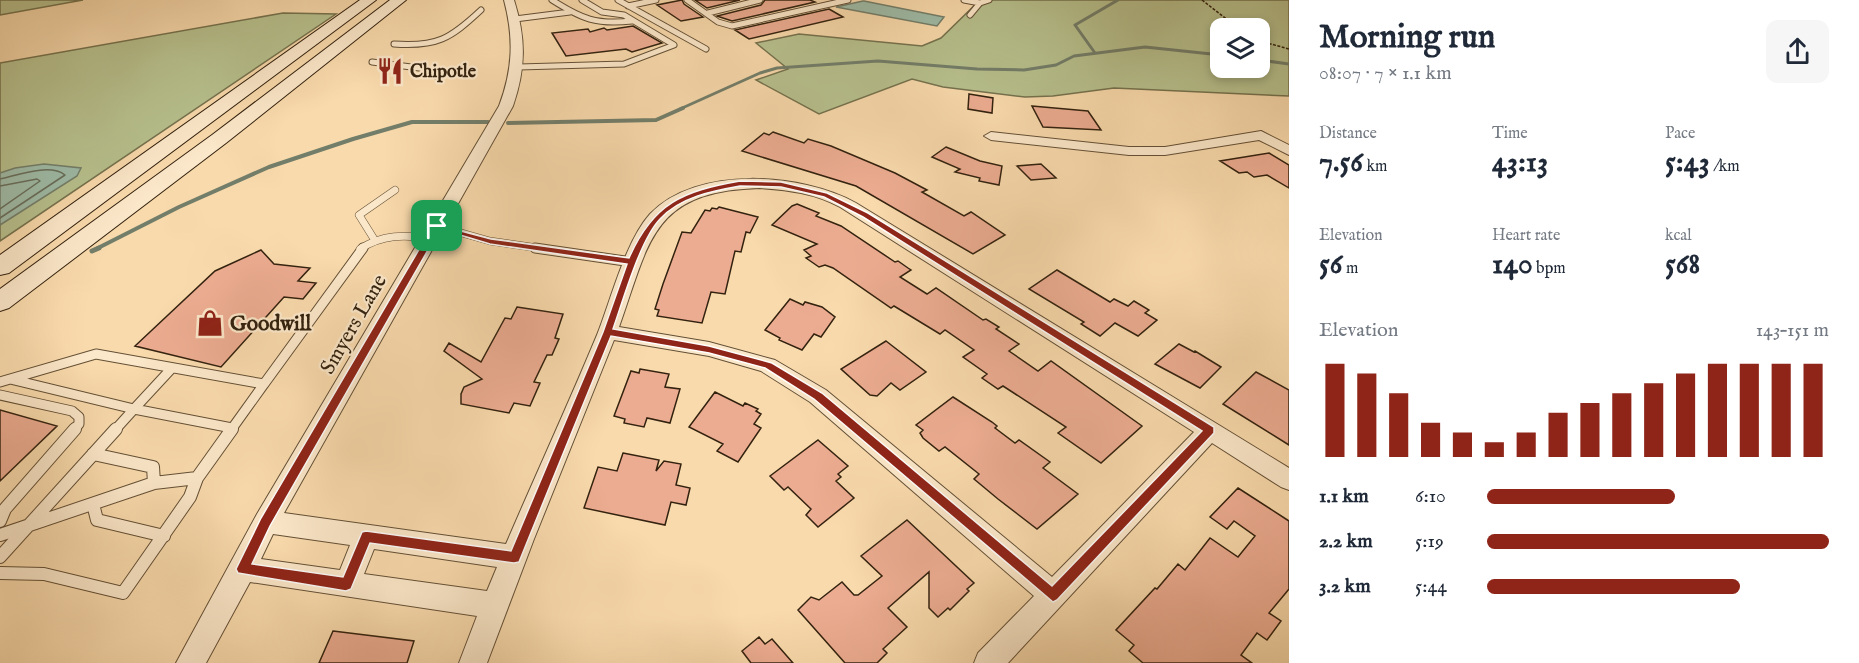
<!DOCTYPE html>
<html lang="en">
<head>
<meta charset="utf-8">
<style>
  body { margin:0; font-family:"IM FELL English",serif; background:#f6f6f7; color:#1f2937; height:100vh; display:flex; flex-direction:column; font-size:22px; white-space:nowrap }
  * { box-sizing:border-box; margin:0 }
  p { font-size:20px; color:#747a83 }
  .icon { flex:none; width:33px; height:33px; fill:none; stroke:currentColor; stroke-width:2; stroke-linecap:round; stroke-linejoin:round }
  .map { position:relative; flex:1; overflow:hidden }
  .sheet { display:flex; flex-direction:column; background:#fff; width:570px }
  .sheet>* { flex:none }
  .controls { position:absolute; left:1210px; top:18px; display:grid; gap:12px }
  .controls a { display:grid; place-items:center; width:60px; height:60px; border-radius:12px; background:#fff; box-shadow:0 3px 9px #0003; font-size:30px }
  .pin { position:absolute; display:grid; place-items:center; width:51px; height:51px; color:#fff; margin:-26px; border-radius:12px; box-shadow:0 3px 9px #0006 }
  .round { display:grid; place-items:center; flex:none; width:63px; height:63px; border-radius:12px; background:#f6f6f7 }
  .head { display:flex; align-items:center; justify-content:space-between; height:102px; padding:0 30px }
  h1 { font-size:33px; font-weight:800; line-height:45px }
  .figures { display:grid; grid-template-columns:repeat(3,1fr); gap:9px; height:102px; padding:6px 30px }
  .figures div { display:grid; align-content:center }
  .figures b { font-size:30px; font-weight:800 }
  .figures small { font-size:16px; font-weight:400 }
  .figures p { font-size:16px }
  .chart { height:168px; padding:12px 30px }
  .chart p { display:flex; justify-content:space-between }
  .chart svg { width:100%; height:108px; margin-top:6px; stroke:#8f2418; stroke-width:6 }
  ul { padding:0 30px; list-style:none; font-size:20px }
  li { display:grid; grid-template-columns:96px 72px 1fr; align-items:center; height:45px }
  li i { height:15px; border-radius:8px; background:#8f2418 }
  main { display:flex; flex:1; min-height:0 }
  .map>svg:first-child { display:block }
  .green { fill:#b7c18e; stroke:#75724e; stroke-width:1.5; fill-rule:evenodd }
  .water { fill:#9ebba7; stroke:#737e6a; stroke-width:1.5 }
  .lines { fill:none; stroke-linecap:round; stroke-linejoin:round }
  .shore { stroke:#686e5b; stroke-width:1.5 }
  .stream-far2 { stroke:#737e6a; stroke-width:3 }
  .stream-far1 { stroke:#737e6a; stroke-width:4 }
  .stream { stroke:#737e6a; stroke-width:5 }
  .building { fill:#ecac91; stroke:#33220f; stroke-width:1.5 }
  .lane-far3-casing { stroke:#645036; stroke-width:7 }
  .lane-far2-casing { stroke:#645036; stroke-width:8 }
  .lane-far1-casing { stroke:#645036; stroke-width:11 }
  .lane-casing { stroke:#645036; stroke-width:14 }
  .street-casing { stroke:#645036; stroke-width:2 }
  .secondary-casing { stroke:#33220f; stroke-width:2 }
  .path { stroke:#33220f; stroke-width:1.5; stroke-dasharray:3 1.5; stroke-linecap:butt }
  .lane-far3 { stroke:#fbe7c9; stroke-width:5 }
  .lane-far2 { stroke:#fbe7c9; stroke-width:7 }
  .lane-far1 { stroke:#fbe7c9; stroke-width:9 }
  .lane { stroke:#fbe7c9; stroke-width:12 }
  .street { fill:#fbe7c9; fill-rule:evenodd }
  .secondary { fill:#fbe7c9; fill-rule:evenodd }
  .route { fill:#8f2418; stroke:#fff; stroke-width:1.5; fill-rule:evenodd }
  .labels { text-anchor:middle; stroke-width:4.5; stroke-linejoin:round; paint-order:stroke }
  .far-poi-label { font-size:18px; font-weight:bold; fill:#33220f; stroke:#fbe7c9; text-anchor:start }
  .poi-label { font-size:21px; font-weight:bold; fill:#33220f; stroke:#fbe7c9; text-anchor:start }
  .street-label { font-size:21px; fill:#33220f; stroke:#fbe7c9 }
</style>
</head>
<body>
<main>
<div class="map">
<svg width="1289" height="663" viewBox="0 0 1289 663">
  <rect width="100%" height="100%" fill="#f9daac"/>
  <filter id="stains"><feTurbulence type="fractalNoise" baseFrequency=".00333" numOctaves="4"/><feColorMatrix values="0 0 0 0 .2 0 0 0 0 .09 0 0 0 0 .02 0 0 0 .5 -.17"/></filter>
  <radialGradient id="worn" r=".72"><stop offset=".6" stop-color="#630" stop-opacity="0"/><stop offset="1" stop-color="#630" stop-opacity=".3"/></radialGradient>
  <path class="green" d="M0,0H83L0,15Z
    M980,0H1289V96L1114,88L1053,96L1025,97L943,87L912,79L819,114L756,80L788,69L756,43L799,34L922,46L941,38ZM1221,28H1260V68H1221Z
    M283,13L336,14L0,241V63Z"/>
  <path class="water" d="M863,1H864L944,17L937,26L836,7Z
    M44,164L81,168L77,176L0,225V173L15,168Z"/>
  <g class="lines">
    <path class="shore" d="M0,179C18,175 50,163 65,175L0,218
      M0,186L37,179L40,181L0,209"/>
    <path class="stream-far2" d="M1095,53L1075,25L1118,0
      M1260,60L1289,64
      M680,109L760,73L777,68L878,61L977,69L1024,70L1056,65L1074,56L1145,47L1221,55"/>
    <path class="stream-far1" d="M508,123L656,120L683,108
      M96,249L179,207L269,167L353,139L412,122H488"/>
    <path class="stream" d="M92,251L99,248"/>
  </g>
  <path class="building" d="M682,0L684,4L703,17L681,21L657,5Z
    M695,0H740L707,8Z
    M765,0H810L815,2L732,21L717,16L761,5Z
    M829,9L843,17L749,39L735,30Z
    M633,26L662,43L632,52L626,49L566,56L552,33L588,29L590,32L604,28L607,30Z
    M969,94L993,98L992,113L968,109Z
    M1032,106L1088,111L1101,130L1043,127Z
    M773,132L804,143L808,139L831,146L895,173L927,190L922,192L964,216L971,212L1005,235L973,254L856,186L742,151L764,133L769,135Z
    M946,147L980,161L1002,166L999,185L979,181L980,178L955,172L960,169L932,157Z
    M1269,153L1289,165V188L1267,175L1254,177L1247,172L1239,173L1220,161Z
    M1041,164L1056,178L1031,180L1017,166Z
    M797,204L819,213L816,216L841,226L895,262L898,261L908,268L911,270L900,277L927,294L936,288L983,320L986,319L999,327L996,329L1019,344L1009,351L1038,371L1051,361L1142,426L1101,463L1058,433L1066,427L1003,386L998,389L982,378L987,374L963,357L974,350L945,330L940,334L894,306L891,308L833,268L825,265L819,267L806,258L811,256L804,250L817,244L772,225L792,206Z
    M719,207L758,217L750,233L746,232L741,252L735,251L725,294L711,292L702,323L657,316L659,310L655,309L663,284L682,232L691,233L705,210L710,211L712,208L717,209Z
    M261,250L274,264L310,268L298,281L316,283L303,299L284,297L221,367L135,346L215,271Z
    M1057,270L1110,302L1114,299L1128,306L1134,301L1149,310L1145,313L1157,320L1138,336L1115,323L1100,336L1081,324L1084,322L1029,289Z
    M790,299L803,305L805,302L822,307L835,317L821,337L814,334L802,350L779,340L780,338L765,330Z
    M517,307L563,314L555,338L559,339L552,355H547L534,382L540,383L530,406L514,403L509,413L461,404V394L464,387L482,379L444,351L449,343L481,362L505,318L511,319Z
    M886,341L926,372L900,390L891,383L877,396L870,395L841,369Z
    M1179,344L1194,352L1195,351L1221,367L1200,388L1155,364Z
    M640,369L669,374L665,387L680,389L670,423L647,418L644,427L624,423L625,419L614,416L631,371L639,373Z
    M1256,372L1289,390V445L1223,404Z
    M715,392L743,406L745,403L758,409L756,411L761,414L754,424L761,428L738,462L717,451L723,444L689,427Z
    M953,397L992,422L997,426L995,428L1015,443L1019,440L1050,462L1043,468L1078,494L1037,529L998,499L974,479L979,474L945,447L939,451L923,438L920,433L923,430L916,425Z
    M0,410L57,426L0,481Z
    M818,440L848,466L838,474L841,477L836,481L854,498L818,527L806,515L811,509L788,487L784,490L770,476Z
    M623,453L659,460L656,471L664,461L681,464L676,485L690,488L686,505L671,502L665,525L584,508L598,467L617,471Z
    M1238,488L1289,521V589L1269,613L1281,621L1267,640L1257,633L1241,655L1252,663H1143L1129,651L1134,645L1116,630L1155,588L1157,589L1178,564L1185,570L1210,538L1238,557L1255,536L1234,521L1227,529L1210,517Z
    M907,520L974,583L967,589L969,591L950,610L948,608L938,617L929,608V572L888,608L907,627L883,649L887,653L877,663H845L798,610L811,597L819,600L842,582L854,595H858L882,576L861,556Z
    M333,631L414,641L407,663H319Z
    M759,637L765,644L772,639L793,663H751L742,651Z"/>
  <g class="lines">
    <defs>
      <path id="lane-far3" d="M552,0C582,19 596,25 632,21
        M618,0L706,49
        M687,0L718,22L732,26L848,0
        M964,0L980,3
        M628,6L656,0
        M708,13L760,0
        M970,15L980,3L989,0
        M515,19L570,12
        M394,44C437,47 450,39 481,10
        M372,62L427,69L436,76
        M519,67L624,64L674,45L624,15L602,12L582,0"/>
      <path id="lane-far2" d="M437,226L490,241L545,249
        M374,239L359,215L395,190
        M360,249C383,234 404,235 430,238"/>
      <path id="lane-far1" d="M535,248L632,262
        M10,379L134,409L115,430
        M0,382L96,354L264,384L363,248
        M0,395L72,411L79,417V424L73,430
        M134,409L232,428
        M134,409L172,368
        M231,430L264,384"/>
      <path id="lane" d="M93,454L153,467L154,483
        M93,504L97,520L164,536
        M0,521L5,509L75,429
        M0,535L154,483L197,478
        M0,557L116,429
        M0,573L44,574L123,593L190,497L197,478L232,429"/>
      <path id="street" d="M504,0H514C526,38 526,68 513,106L284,513L506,544C536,474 568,405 597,335C611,300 625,242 650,214C697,165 802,173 856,203L1289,468V490L1281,487L1212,443L1008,663H974L978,653L1034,596L810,402L761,371L709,356L614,340L534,539L487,663H459L477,616L250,582L206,663H176L257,514L499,106C513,69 514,38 504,0ZM760,188C788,190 815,193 840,207L1194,432L1052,577L826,390L775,360L709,342L619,327C650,240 652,191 760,188ZM273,534L350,545L340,570L261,559ZM374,549L497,567L487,591L364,574Z
        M1261,131L1289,145V155L1259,140L1165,155H1129L991,140L984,136L991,132L1129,147H1165Z"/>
      <path id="secondary" d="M360,0H376L9,273L0,275V255Z
        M390,0H406L226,143L9,308L0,311V289L212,135Z"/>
    </defs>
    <use href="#lane-far3" class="lane-far3-casing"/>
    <use href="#lane-far2" class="lane-far2-casing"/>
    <use href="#lane-far1" class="lane-far1-casing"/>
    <use href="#lane" class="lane-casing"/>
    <use href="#street" class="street-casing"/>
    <use href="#secondary" class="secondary-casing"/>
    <path class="path" d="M1202,0L1238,28
      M1260,41L1289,49"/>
    <use href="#lane-far3" class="lane-far3"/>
    <use href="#lane-far2" class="lane-far2"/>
    <use href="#lane-far1" class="lane-far1"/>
    <use href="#lane" class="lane"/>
    <use href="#street" class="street"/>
    <use href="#secondary" class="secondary"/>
  </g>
  <path class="route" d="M740,181L781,182L827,193L868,213L1214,427V433L1057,600L1053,602L814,399L765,368L709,353L611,336L519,562L514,563L370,543L351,589L346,591L238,573L236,569L261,518L434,224L491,239L629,258C653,203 683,191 740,181ZM740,186L781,187L824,197L863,217L1202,431L1052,586L822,393L772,363L709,346L613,329C623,301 640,240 660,219C680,197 712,191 740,186ZM440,229L490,244L627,264L603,332L511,551L366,531L362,532L343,577L252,564L270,526Z"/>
  <defs>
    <symbol id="restaurant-bare" viewBox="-9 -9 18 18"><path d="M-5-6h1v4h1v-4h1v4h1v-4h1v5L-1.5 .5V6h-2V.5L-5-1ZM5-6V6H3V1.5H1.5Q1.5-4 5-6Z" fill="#8f2418" stroke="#fbe7c9" stroke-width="2.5" paint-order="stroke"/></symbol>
    <symbol id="shop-bare" viewBox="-9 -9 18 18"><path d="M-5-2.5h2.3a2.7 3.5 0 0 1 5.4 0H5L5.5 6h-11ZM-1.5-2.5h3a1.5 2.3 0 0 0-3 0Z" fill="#8f2418" stroke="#fbe7c9" stroke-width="2.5" paint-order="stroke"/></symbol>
  </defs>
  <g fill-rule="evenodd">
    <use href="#restaurant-bare" x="371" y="52" width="38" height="38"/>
    <use href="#shop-bare" x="191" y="304" width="38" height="38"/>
  </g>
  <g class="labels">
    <g class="far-poi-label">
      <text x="410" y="77">Chipotle</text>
    </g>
    <g class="poi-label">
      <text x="230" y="330">Goodwill</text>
    </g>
    <g class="street-label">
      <text transform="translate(353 324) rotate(-60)" y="7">Smyers Lane</text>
    </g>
  </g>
  <rect width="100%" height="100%" filter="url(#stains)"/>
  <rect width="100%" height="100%" fill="url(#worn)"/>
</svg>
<div class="controls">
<a><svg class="icon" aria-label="layers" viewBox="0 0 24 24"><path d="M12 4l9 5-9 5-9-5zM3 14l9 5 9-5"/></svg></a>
</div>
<div class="pin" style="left:437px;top:226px;background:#1e9e55"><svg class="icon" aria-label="arrive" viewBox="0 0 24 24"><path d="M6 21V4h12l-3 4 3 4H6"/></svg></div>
</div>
<section class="sheet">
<div class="head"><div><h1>Morning run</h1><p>08:07 · 7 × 1.1 km</p></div><a class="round"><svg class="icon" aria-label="share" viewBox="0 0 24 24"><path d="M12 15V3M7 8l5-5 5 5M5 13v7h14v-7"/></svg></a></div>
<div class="figures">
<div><p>Distance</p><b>7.56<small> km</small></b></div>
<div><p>Time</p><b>43:13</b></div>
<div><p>Pace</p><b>5:43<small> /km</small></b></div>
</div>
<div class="figures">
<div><p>Elevation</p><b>56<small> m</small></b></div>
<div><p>Heart rate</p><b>140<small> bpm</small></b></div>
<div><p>kcal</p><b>568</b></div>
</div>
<div class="chart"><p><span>Elevation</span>143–151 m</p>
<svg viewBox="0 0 160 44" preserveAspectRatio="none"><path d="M5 44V6M15 44V10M25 44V18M35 44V30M45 44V34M55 44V38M65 44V34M75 44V26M85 44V22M95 44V18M105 44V14M115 44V10M125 44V6M135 44V6M145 44V6M155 44V6"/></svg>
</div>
<ul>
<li><b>1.1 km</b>6:10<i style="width:55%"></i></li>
<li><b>2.2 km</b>5:19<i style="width:100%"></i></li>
<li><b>3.2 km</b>5:44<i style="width:74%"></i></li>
</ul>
</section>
</main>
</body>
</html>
